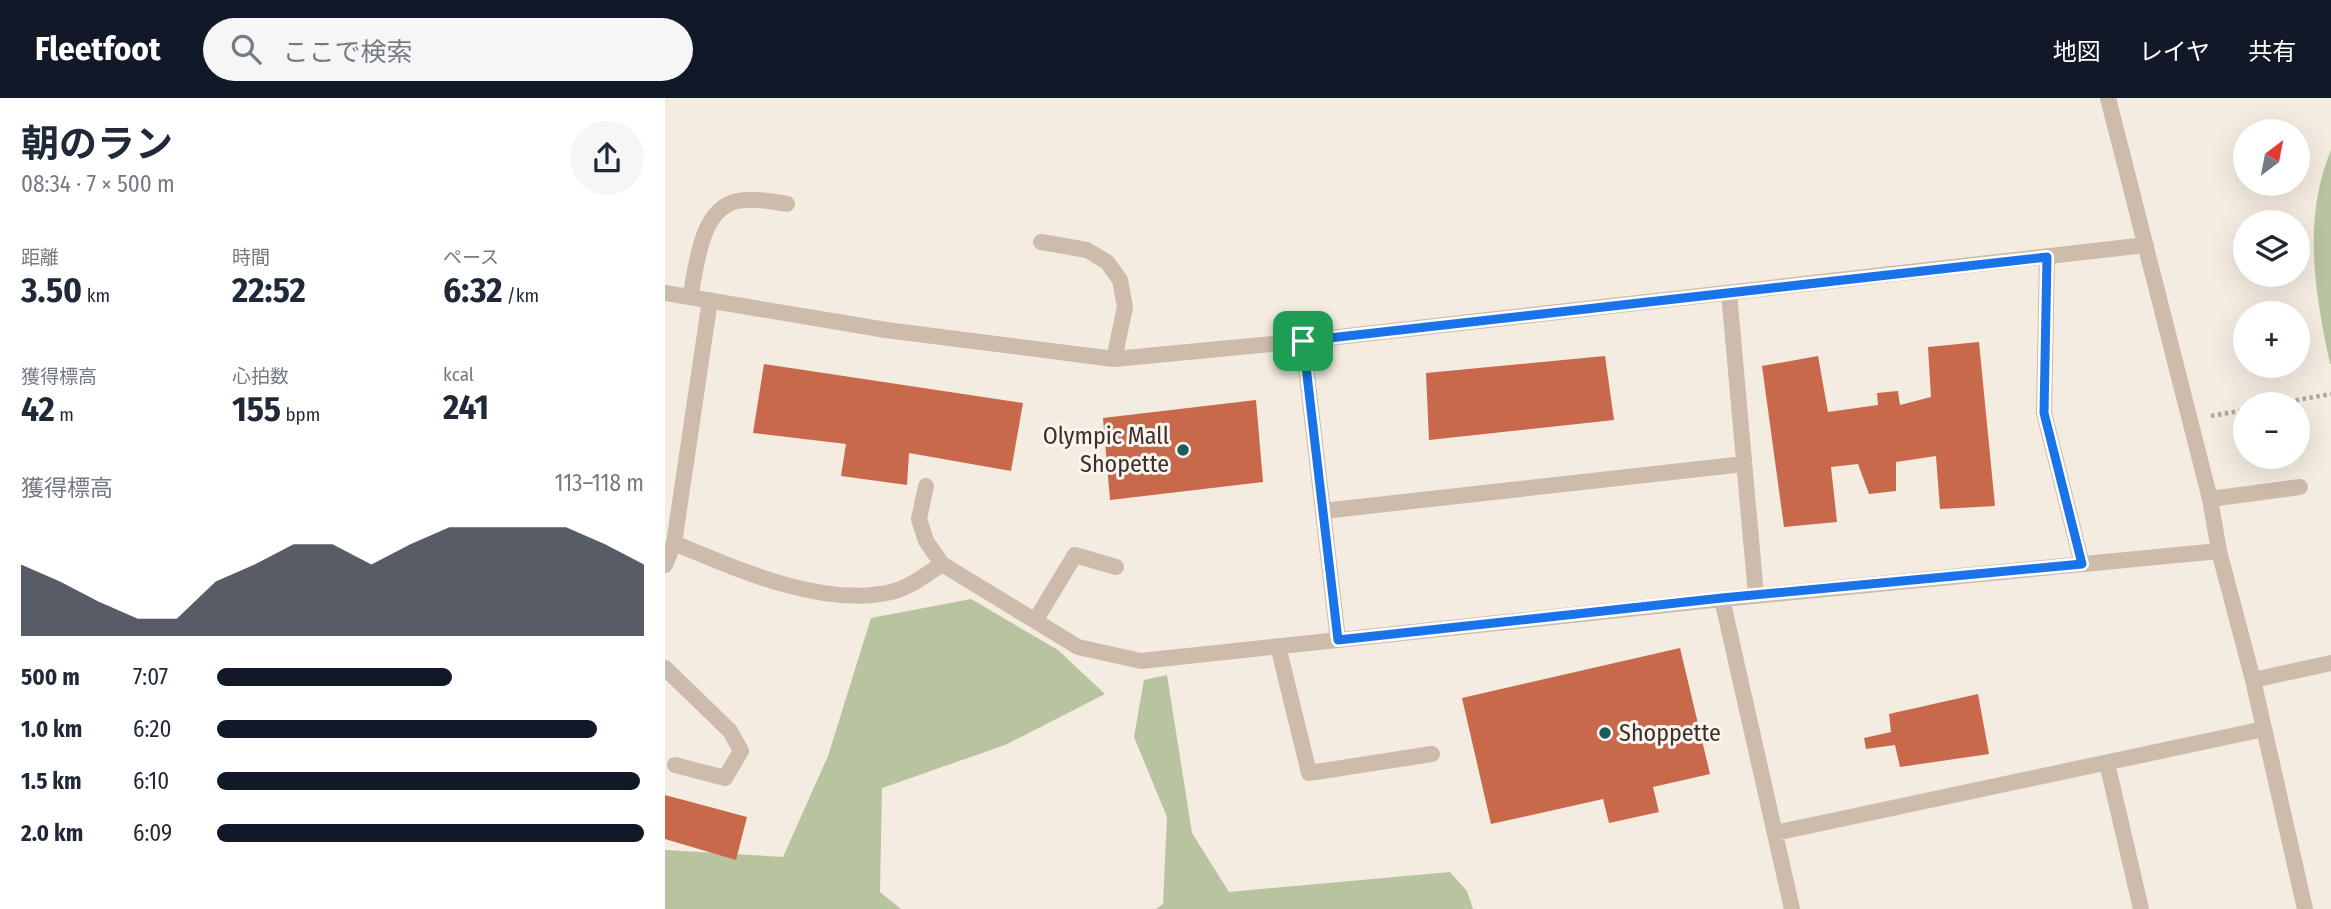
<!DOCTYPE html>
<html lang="ja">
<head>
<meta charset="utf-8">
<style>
  body { margin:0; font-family:"Fira Sans Condensed","Noto Sans JP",sans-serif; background:#f6f6f7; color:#1f2937; height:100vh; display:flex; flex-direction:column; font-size:26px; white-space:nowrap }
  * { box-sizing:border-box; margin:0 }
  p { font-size:23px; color:#747a83 }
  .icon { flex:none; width:38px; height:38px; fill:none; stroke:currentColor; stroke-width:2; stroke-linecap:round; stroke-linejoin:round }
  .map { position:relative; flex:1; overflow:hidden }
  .sheet { display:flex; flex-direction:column; background:#fff; width:665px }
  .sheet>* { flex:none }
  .needle { width:46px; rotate:32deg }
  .buttons { position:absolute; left:1568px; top:21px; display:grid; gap:14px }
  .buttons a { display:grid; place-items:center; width:77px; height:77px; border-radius:50%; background:#fff; box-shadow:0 7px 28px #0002; font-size:35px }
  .pin { position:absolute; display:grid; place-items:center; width:60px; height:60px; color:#fff; margin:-30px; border-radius:14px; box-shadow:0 4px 10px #0006 }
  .round { display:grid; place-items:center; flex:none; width:74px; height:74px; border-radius:37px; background:#f6f6f7 }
  .overview { display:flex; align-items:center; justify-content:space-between; height:119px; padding:0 21px }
  h1 { font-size:38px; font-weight:700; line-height:52px }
  .stats { display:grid; grid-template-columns:repeat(3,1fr); gap:10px; height:119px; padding:7px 21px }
  .stats div { display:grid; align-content:center }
  .stats b { font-size:35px; font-weight:700 }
  .stats small { font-size:19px; font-weight:400 }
  .stats p { font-size:19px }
  .chart { height:196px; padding:14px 21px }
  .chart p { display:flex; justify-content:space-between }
  .chart svg { width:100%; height:126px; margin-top:7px; fill:#111827; opacity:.7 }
  ul { padding:0 21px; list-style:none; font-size:23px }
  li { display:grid; grid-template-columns:112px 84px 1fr; align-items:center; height:52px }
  li i { height:18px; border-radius:9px; background:#111827 }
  header { display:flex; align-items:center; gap:42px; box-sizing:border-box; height:98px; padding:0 35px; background:#111827; color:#fff }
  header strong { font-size:33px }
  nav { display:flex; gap:38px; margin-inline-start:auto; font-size:24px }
  .search { width:490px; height:63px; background:#f6f6f7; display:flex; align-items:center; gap:18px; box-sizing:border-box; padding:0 24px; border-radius:38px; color:#747a83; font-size:26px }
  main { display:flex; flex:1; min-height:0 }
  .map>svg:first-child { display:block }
  .green { fill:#b8c4a0 }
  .building { fill:#c8694b }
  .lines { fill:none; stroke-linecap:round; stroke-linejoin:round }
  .path { stroke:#b9a596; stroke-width:4.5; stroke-dasharray:3.5 3.5; stroke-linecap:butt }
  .lane { stroke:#cdbbac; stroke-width:16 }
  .route-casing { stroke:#fff; stroke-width:14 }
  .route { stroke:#1a73e8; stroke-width:9 }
  .poi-dot { fill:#1f5a5e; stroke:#fbf5ee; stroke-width:2.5 }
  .labels { text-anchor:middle; stroke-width:6; stroke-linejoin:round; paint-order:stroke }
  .poi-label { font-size:24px; fill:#3b302b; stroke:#fbf5ee; text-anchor:end }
</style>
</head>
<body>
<header>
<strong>Fleetfoot</strong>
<div class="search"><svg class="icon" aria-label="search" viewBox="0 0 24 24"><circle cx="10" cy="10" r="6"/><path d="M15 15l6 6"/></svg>ここで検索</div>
<nav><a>地図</a><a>レイヤ</a><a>共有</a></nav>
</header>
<main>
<section class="sheet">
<div class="overview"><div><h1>朝のラン</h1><p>08:34 · 7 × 500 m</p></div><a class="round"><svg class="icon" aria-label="share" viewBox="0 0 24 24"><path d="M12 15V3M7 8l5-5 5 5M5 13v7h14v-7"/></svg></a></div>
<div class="stats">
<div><p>距離</p><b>3.50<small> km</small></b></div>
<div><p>時間</p><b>22:52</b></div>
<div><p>ペース</p><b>6:32<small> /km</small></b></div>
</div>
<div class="stats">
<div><p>獲得標高</p><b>42<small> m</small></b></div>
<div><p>心拍数</p><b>155<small> bpm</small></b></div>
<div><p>kcal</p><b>241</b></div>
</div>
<div class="chart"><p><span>獲得標高</span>113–118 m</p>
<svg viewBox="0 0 160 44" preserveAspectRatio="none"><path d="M0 44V19L10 25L20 32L30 38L40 38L50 25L60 19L70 12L80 12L90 19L100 12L110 6L120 6L130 6L140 6L150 12L160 19V44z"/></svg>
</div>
<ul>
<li><b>500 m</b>7:07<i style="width:55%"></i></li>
<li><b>1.0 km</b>6:20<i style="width:89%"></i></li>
<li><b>1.5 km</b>6:10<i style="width:99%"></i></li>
<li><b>2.0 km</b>6:09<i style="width:100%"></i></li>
</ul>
</section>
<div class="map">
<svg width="1666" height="811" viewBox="0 0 1666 811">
  <rect width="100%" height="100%" fill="#f4ebe1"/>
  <path class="green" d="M1666,52V266H1665C1650,194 1637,122 1666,52Z
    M306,501L393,552L440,596L340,647L217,690L215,794L236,811H0V752L118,759L163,658L206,520Z
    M502,577L527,735L564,794L785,774L802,793L808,811H491L498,806L502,719L469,639L479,582Z"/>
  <path class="building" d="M1314,244L1330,408L1275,411L1271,358L1231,364V393L1204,396L1193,366L1166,369L1172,424L1119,429L1097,268L1153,258L1163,314L1213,307L1212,295L1233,293L1235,307L1266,299L1263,249Z
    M940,258L949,322L764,342L761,275Z
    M99,266L358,305L346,373L244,355L242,387L176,378L181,346L88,335Z
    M591,302L598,384L445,402L438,320Z
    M1015,550L1045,676L988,689L994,714L944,725L938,701L826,726L797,600Z
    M1313,596L1324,656L1235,669L1230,647L1201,651L1199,640L1226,634L1224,616Z
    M0,697L82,719L71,762L0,741Z"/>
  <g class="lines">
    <path class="path" d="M1610,306L1666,296
      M1546,318L1580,312"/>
    <path class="lane" d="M1443,0L1545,401L1554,453L1588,582L1640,811
      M376,144L422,152L442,164L455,182L460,209L449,261
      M1382,158L1379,315L1417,466
      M0,195L221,232L449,261L638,243L1481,147
      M1064,195L1091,497
      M25,199C32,168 35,110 73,103C89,100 105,103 122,106
      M638,243L673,542
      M261,388L254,421L261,443L277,466L413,549L476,563L1057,501L1554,453
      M1545,401L1635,389
      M658,413L1079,366
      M9,445C71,471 158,510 226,494C244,490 262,476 277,466
      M0,467L9,445L45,202
      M1057,501L1127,811
      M370,523L410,457L451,469
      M613,548L644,675L767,656
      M0,570L65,633L76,653L60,680L10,667
      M1588,582L1666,565
      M1442,665L1476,811
      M1110,735L1599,631"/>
  </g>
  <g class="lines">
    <defs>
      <path id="route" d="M1382,159L1379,315L1417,466L1057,500L673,542L638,243Z"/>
    </defs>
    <use href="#route" class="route-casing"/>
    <use href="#route" class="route"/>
  </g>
  <g class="poi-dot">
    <circle cx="518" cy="352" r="7"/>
    <circle cx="940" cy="635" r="7"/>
  </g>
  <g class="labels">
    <g class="poi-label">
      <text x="504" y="346">Olympic Mall<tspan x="504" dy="28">Shopette</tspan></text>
      <text x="954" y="643" text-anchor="start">Shoppette</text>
    </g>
  </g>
</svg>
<div class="buttons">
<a><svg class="needle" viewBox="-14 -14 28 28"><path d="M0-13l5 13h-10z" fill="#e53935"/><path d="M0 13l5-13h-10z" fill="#747a83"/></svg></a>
<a><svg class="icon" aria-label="layers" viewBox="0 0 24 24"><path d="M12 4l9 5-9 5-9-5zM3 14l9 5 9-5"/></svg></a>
<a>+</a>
<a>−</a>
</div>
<div class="pin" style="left:638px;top:243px;background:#1e9e55"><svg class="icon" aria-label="arrive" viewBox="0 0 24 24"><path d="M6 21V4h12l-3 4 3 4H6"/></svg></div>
</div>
</main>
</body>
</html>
